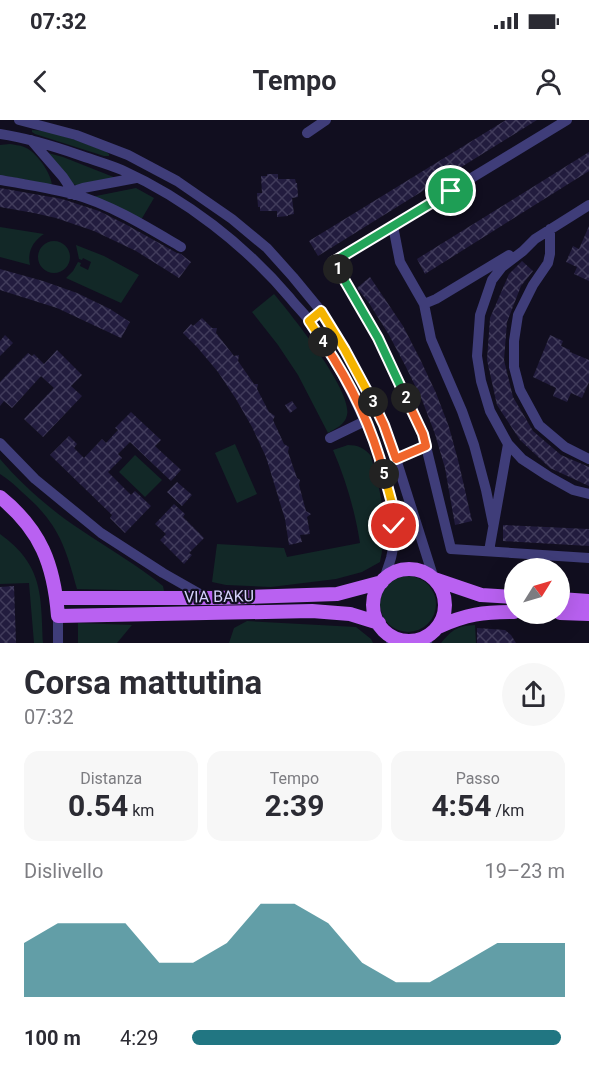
<!DOCTYPE html>
<html lang="it">
<head>
<meta charset="utf-8">
<style>
  body { margin:0; font-family:Roboto,sans-serif; background:#f7f7f7; color:#2b2b33; height:100vh; display:flex; flex-direction:column; font-size:22px; white-space:nowrap }
  * { box-sizing:border-box; margin:0 }
  p { font-size:20px; color:#7c7c81 }
  .icon { flex:none; width:33px; height:33px; fill:none; stroke:currentColor; stroke-width:2; stroke-linecap:round; stroke-linejoin:round }
  .map { position:relative; height:523px; overflow:hidden }
  .side { display:flex; flex-direction:column; background:#fff; flex:1 }
  .side>* { flex:none }
  .needle { width:39px; rotate:53deg }
  .fabs { position:absolute; left:504px; top:438px; display:grid; gap:12px }
  .fabs a { display:grid; place-items:center; width:66px; height:66px; border-radius:50%; background:#fff; box-shadow:0 6px 24px #0002; font-size:30px }
  .pin { position:absolute; display:grid; place-items:center; width:51px; height:51px; color:#fff; margin:-26px; border:3px solid #fff; border-radius:50%; box-shadow:0 2px 6px #0007 }
  .km { position:absolute; width:30px; height:30px; margin:-15px; border-radius:50%; background:#222; color:#fff; font-size:16px; line-height:30px; text-align:center }
  .round { display:grid; place-items:center; flex:none; width:63px; height:63px; border-radius:32px; background:#f7f7f7 }
  .headline { display:flex; align-items:center; justify-content:space-between; height:102px; padding:0 24px }
  h1 { font-size:33px; font-weight:700; line-height:45px }
  .figures { display:grid; grid-template-columns:repeat(3,1fr); gap:9px; height:102px; padding:6px 24px }
  .figures div { display:grid; align-content:center; border-radius:15px; background:#f7f7f7; text-align:center }
  .figures b { font-size:30px; font-weight:700 }
  .figures small { font-size:16px; font-weight:400 }
  .figures p { font-size:16px }
  .chart { height:168px; padding:12px 24px }
  .chart p { display:flex; justify-content:space-between }
  .chart svg { width:100%; height:108px; margin-top:6px; fill:#217682; opacity:.7 }
  ul { padding:0 24px; list-style:none; font-size:20px }
  li { display:grid; grid-template-columns:96px 72px 1fr; align-items:center; height:45px }
  li i { height:15px; border-radius:8px; background:#217682 }
  .status { display:flex; justify-content:space-between; align-items:center; height:42px; padding:0 30px; background:#fff; direction:ltr }
  .status svg { height:16px; fill:currentColor }
  header { display:flex; justify-content:space-between; align-items:center; height:78px; padding:0 24px; background:#fff; font-size:27px; font-weight:700 }
  .map>svg:first-child { display:block }
  .green { fill:#122827 }
  .building { fill:url(#building-cross-hatch) }
  .lines { fill:none; stroke-linecap:round; stroke-linejoin:round }
  .minor { stroke:#3f3d79; stroke-width:10 }
  .major { stroke:#b961f1; stroke-width:14 }
  .split-1-casing { stroke:#fff; stroke-width:12 }
  .split-2-casing { stroke:#fff; stroke-width:12 }
  .split-3-casing { stroke:#fff; stroke-width:12 }
  .split-4-casing { stroke:#fff; stroke-width:12 }
  .split-5-casing { stroke:#fff; stroke-width:12 }
  .split-6-casing { stroke:#fff; stroke-width:12 }
  .split-1 { stroke:#22a559; stroke-width:8 }
  .split-2 { stroke:#22a559; stroke-width:8 }
  .split-3 { stroke:#f0652b; stroke-width:8 }
  .split-4 { stroke:#f5b400; stroke-width:8 }
  .split-5 { stroke:#f0652b; stroke-width:8 }
  .split-6 { stroke:#f5b400; stroke-width:8 }
  .labels { text-anchor:middle; stroke-width:4.5; stroke-linejoin:round; paint-order:stroke }
  .street-label { font-size:16px; fill:#d4d0fb; stroke:#110e1f }
</style>
</head>
<body>
<div class="status"><b>07:32</b><svg viewBox="0 0 49 12"><path d="M0 12V9h3v3zM5 12V6h3v6zM10 12V3h3v9zM15 12V0h3v12zM26 1h20v11H26zM47 4h2v5h-2z"/></svg></div>
<header><svg class="icon" aria-label="back" viewBox="0 0 24 24"><path d="M15 5l-7 7 7 7"/></svg>Tempo<svg class="icon" aria-label="person" viewBox="0 0 24 24"><circle cx="12" cy="8" r="4"/><path d="M4 21q1-7 8-7t8 7"/></svg></header>
<div class="map">
<svg width="589" height="523" viewBox="0 0 589 523">
  <defs>
    <pattern id="building-cross-hatch" width="8" height="8" patternUnits="userSpaceOnUse" patternTransform="scale(1.5)"><rect width="8" height="8" fill="#221c3e"/><path d="M0 0l8 8M0 8l8-8" fill="none" stroke="#413c5b"/></pattern>
  </defs>
  <rect width="100%" height="100%" fill="#110e1f"/>
  <path class="green" d="M32,10C57,11 82,23 105,31L109,34V36H104L35,14L32,12Z
    M10,24C14,25 20,25 24,27C36,31 52,54 52,66L27,60L0,55V25Z
    M48,33L63,37L116,58L79,66L73,64Z
    M136,68L154,78L141,100L91,77Z
    M0,107L44,114C33,121 27,132 30,145L0,137Z
    M38 137a16 16 0 1 1 32 0a16 16 0 1 1-32 0Z
    M76,125L104,136L139,155L121,183L66,158L73,151L78,142L81,143L80,146L88,150L91,142L83,138L82,140L79,139Z
    M274,174C290,193 353,271 347,295C345,305 336,308 328,313L298,255L278,225L252,192Z
    M235,324L257,374L237,383L215,333Z
    M348,325C357,325 365,328 371,336C381,375 389,401 380,442L362,452L336,459L271,467L226,465L212,462L217,424L284,428L287,437L360,423C355,391 346,360 333,330Z
    M135,335L162,360L145,377L119,352Z
    M0,339C22,365 53,392 81,410C109,429 137,445 163,466L164,471L77,469C65,425 58,403 22,372C15,365 8,359 0,354Z
    M0,414C43,445 41,474 43,523H34L29,463L0,464Z
    M380 484a28 28 0 1 1 56 0a28 28 0 1 1-56 0Z
    M247,501L356,507L371,519L373,523H229L234,508Z
    M78,503L132,505L117,523H78Z
    M475,505L476,523H441C453,509 457,506 475,505Z"/>
  <path class="building" d="M506,0H537L318,136L309,121Z
    M589,32V51L425,154L417,139Z
    M267,54H278V59H295L296,63H297L298,77L292,78L294,94L288,95V96L277,97V91H260V87H258L257,73H262L261,56H267Z
    M0,68L62,79L99,91L125,104L177,133L181,134L191,142L179,158L136,131L94,111L56,98L34,93L0,87Z
    M589,106V161L574,154L577,147L566,142L573,126L579,129Z
    M522,141L533,151L521,166L507,202L504,240L513,277L533,311L561,335L589,347V366L550,348L520,320L497,285L487,240L490,198L509,154Z
    M0,149L43,161L77,173L110,189L130,202L121,218L57,188L0,170Z
    M370,157L403,206L420,239L436,273L449,307L459,344L472,401L455,405L445,348L435,314L422,280L406,247L389,215L369,183L357,168Z
    M202,198L212,208H217L216,213L234,236L239,235L238,241L254,264H258L257,269L269,292L275,296L273,300L284,324L289,327L288,332L297,358L300,360L299,365L306,391L311,394L307,397L310,414L300,415L302,422L289,425L285,399L266,337L252,307L236,279L218,252L197,227L183,213L191,204L193,206Z
    M5,215L13,223L0,236V221Z
    M550,215L563,221L561,226L570,230V232L589,240V262L582,278L571,273L567,282L553,276L556,268L533,257Z
    M57,230L82,255L71,266L82,276L43,317L24,299L54,268L41,256L12,288L4,281L0,286V262L28,233L32,236L34,234L44,244Z
    M292,281L297,288L290,293L285,285Z
    M131,292L161,320L155,326L181,350L171,361L130,322L118,334L122,338L108,352L131,375L135,371L151,386L125,413L110,398L112,395L50,335L69,316L77,324L74,328L84,338L102,319L106,323L118,310L115,308Z
    M177,362L192,375L182,386L167,372Z
    M174,384L185,394L183,397L204,418L189,433L192,435L184,444L160,420L166,414L155,404Z
    M503,405L589,409V426L503,421Z
    M14,466L16,523H0V467Z
    M477,508L505,510L511,515L516,523H477Z"/>
  <g class="lines">
    <path class="minor" d="M19,0L76,15L128,35L177,61L232,99L267,128L293,157L321,191L345,230L364,264L384,305L396,339L434,459
      M567,0L333,142L378,218L423,314L451,429L589,438
      M307,13L326,0
      M0,14C27,18 53,26 79,35C93,40 108,44 122,50C186,79 245,125 290,178C297,187 305,194 311,203C334,236 351,270 367,306C384,344 401,397 391,438C389,445 386,452 384,460
      M31,20L63,57L71,69L70,74
      M0,60C24,64 49,68 73,74C112,85 147,107 181,127
      M75,75L77,70L83,68L136,58
      M589,85L535,119L523,131L502,147L492,160L480,195L477,236L481,261L490,291L508,324L522,339L548,356L573,370L589,374
      M393,106L400,142L424,184L431,219L462,291L474,325L486,370L493,404
      M550,109V134L548,143L533,165L518,195L514,221V247L520,270L539,305L565,327L589,339
      M424,184L436,179L509,135
      M330,318L365,301
      M0,323L35,359L101,413L163,453L207,478
      M396,339L426,326
      M489,431L508,324
      M58,496V523
      M388,514L392,523
      M426,523L430,515"/>
    <path class="major" d="M0,377C41,410 54,445 58,496L312,491L350,494L379,503
      M373 485a36 36 0 1 1 72 0a36 36 0 1 1-72 0Z
      M434,459L481,475L514,477
      M56,478H216L337,474L382,462
      M560,479L589,481
      M560,493L589,494
      M438,507C467,494 483,492 514,492"/>
  </g>
  <g class="lines">
    <defs>
      <path id="split-1" d="M338,149L333,142L451,71"/>
      <path id="split-2" d="M338,149L378,218L406,278"/>
      <path id="split-3" d="M373,282L384,305L396,339L426,326L423,314L406,278"/>
      <path id="split-4" d="M323,222L309,201L321,191L345,230L373,282"/>
      <path id="split-5" d="M323,222C350,262 372,307 384,354"/>
      <path id="split-6" d="M384,354L393,387L394,406"/>
    </defs>
    <use href="#split-1" class="split-1-casing"/>
    <use href="#split-2" class="split-2-casing"/>
    <use href="#split-3" class="split-3-casing"/>
    <use href="#split-4" class="split-4-casing"/>
    <use href="#split-5" class="split-5-casing"/>
    <use href="#split-6" class="split-6-casing"/>
    <use href="#split-1" class="split-1"/>
    <use href="#split-2" class="split-2"/>
    <use href="#split-3" class="split-3"/>
    <use href="#split-4" class="split-4"/>
    <use href="#split-5" class="split-5"/>
    <use href="#split-6" class="split-6"/>
  </g>
  <g class="labels">
    <g class="street-label">
      <text transform="translate(219 476) rotate(-1)" y="6">VIA BAKU</text>
    </g>
  </g>
</svg>
<div class="fabs">
<a><svg class="needle" viewBox="-14 -14 28 28"><path d="M0-13l5 13h-10z" fill="#e53935"/><path d="M0 13l5-13h-10z" fill="#7c7c81"/></svg></a>
</div>
<div class="pin" style="left:451px;top:71px;background:#1e9e55"><svg class="icon" aria-label="arrive" viewBox="0 0 24 24"><path d="M6 21V4h12l-3 4 3 4H6"/></svg></div>
<div class="pin" style="left:394px;top:406px;background:#d93025"><svg class="icon" aria-label="check" viewBox="0 0 24 24"><path d="M5 12l5 5 9-10"/></svg></div>
<b class="km" style="left:338px;top:149px">1</b>
<b class="km" style="left:406px;top:278px">2</b>
<b class="km" style="left:373px;top:282px">3</b>
<b class="km" style="left:323px;top:222px">4</b>
<b class="km" style="left:384px;top:354px">5</b>
</div>
<section class="side">
<div class="headline"><div><h1>Corsa mattutina</h1><p>07:32</p></div><a class="round"><svg class="icon" aria-label="share" viewBox="0 0 24 24"><path d="M12 15V3M7 8l5-5 5 5M5 13v7h14v-7"/></svg></a></div>
<div class="figures">
<div><p>Distanza</p><b>0.54<small> km</small></b></div>
<div><p>Tempo</p><b>2:39</b></div>
<div><p>Passo</p><b>4:54<small> /km</small></b></div>
</div>
<div class="chart"><p><span>Dislivello</span>19–23 m</p>
<svg viewBox="0 0 160 44" preserveAspectRatio="none"><path d="M0 44V22L10 14L20 14L30 14L40 30L50 30L60 22L70 6L80 6L90 14L100 30L110 38L120 38L130 30L140 22L150 22L160 22V44z"/></svg>
</div>
<ul>
<li><b>100 m</b>4:29<i style="width:99%"></i></li>
</ul>
</section>
</body>
</html>
